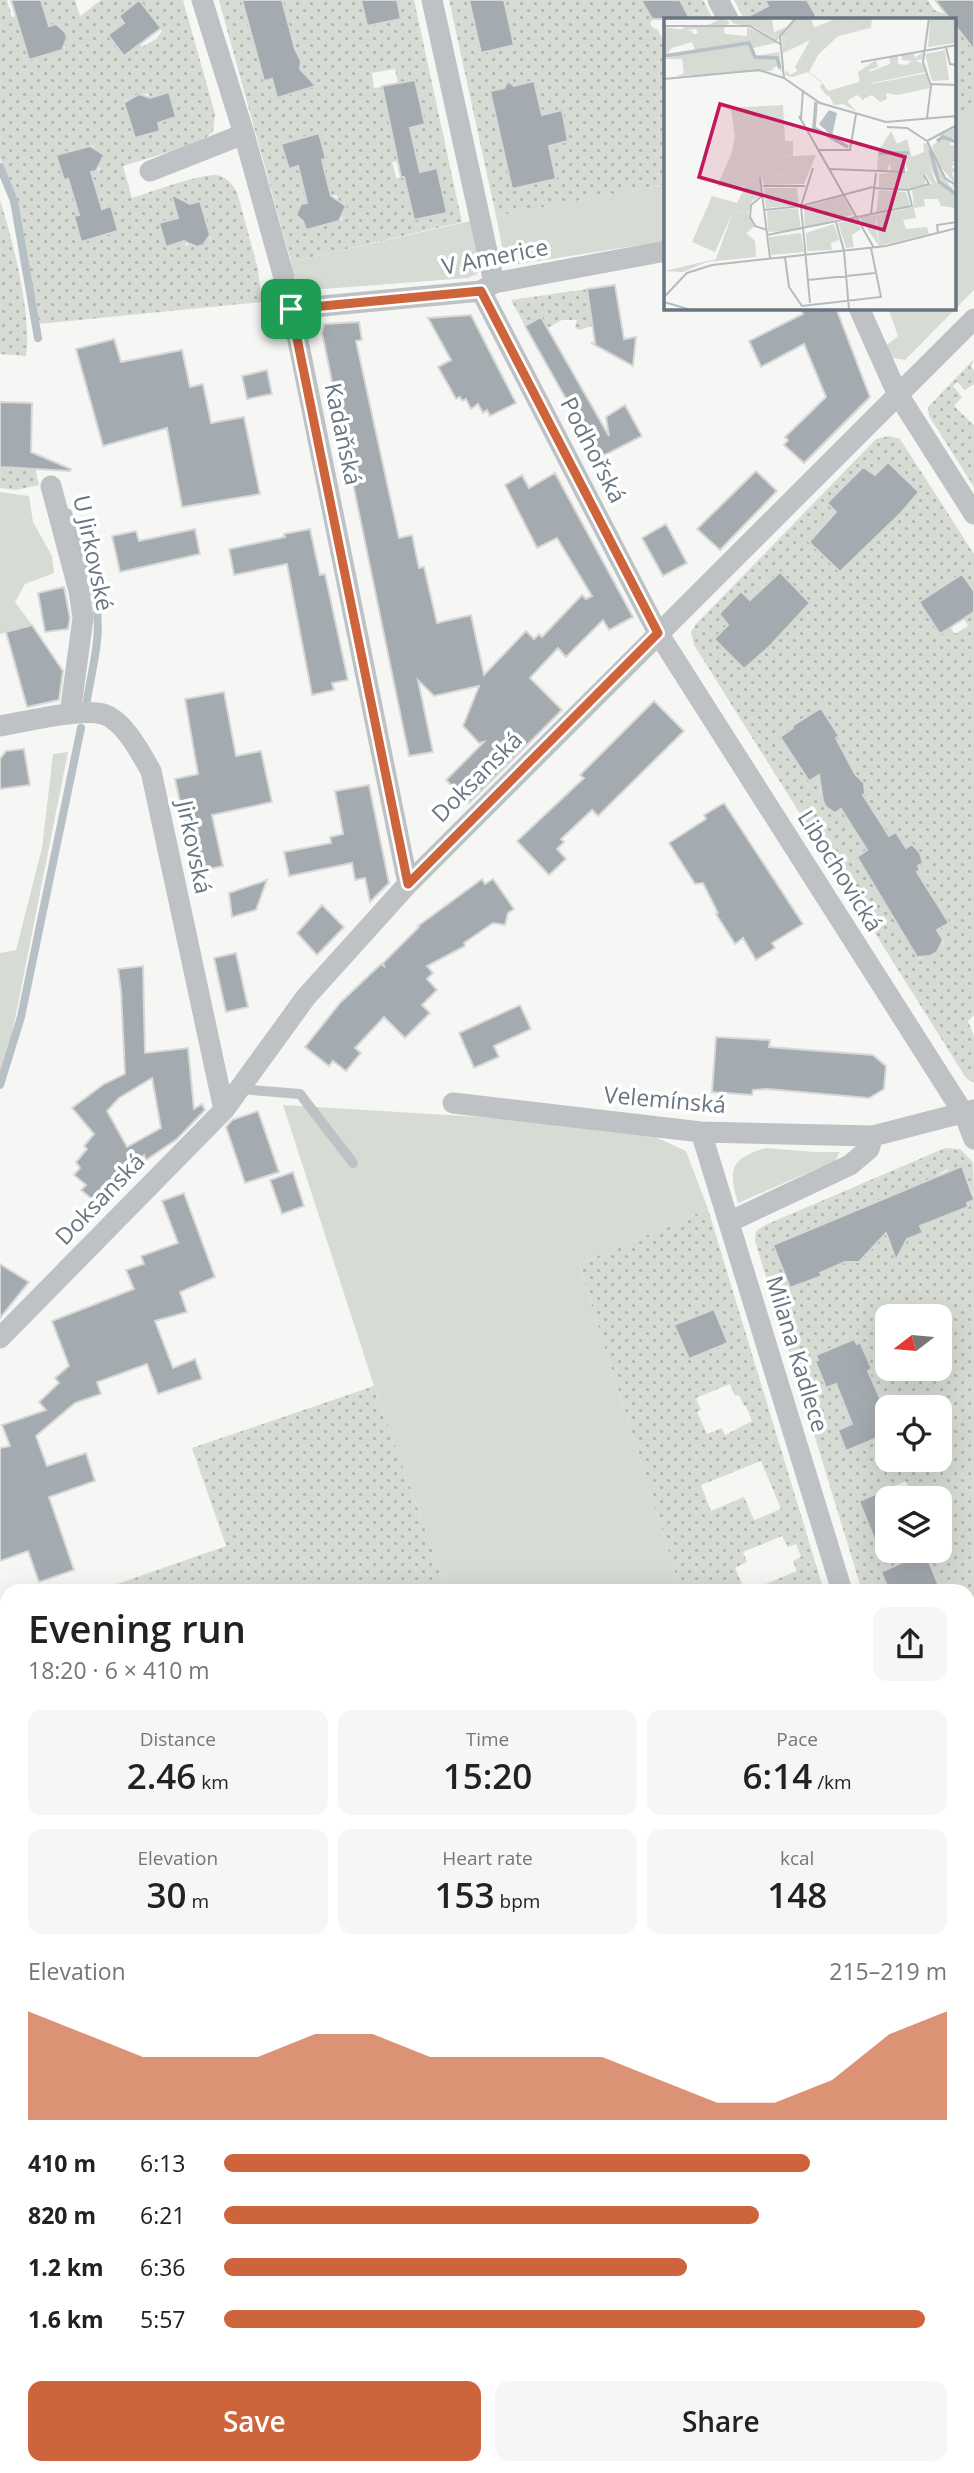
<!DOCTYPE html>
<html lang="en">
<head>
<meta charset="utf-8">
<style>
  body { margin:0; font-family:"Open Sans",sans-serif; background:#f6f6f6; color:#222; height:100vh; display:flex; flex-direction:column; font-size:26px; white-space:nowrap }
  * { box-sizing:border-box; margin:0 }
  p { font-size:23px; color:#767676 }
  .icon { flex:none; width:38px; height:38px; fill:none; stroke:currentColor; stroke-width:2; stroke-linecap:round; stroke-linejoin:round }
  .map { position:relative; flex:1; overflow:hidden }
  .sheet { position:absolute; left:0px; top:1584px; width:975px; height:891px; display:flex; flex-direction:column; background:#fff; border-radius:21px 21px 0 0; box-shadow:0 7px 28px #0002 }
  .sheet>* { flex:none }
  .needle { width:46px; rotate:254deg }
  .fabs { position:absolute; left:875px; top:1304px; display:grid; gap:14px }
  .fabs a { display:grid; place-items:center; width:77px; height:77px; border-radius:14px; background:#fff; box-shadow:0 7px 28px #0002; font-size:35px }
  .pin { position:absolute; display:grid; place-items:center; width:60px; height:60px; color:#fff; margin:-30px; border-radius:14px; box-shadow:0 4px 10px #0006 }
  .round { display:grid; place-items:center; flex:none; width:74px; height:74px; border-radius:14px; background:#f6f6f6 }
  .summary { display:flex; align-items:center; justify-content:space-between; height:119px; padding:0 28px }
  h1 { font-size:38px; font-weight:600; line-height:52px }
  .stats { display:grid; grid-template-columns:repeat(3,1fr); gap:10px; height:119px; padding:7px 28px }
  .stats div { display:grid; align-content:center; border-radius:14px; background:#f6f6f6; text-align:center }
  .stats b { font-size:35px; font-weight:600 }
  .stats small { font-size:19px; font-weight:400 }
  .stats p { font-size:19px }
  .chart { height:196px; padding:14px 28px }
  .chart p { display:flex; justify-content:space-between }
  .chart svg { width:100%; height:126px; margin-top:7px; fill:#ce643c; opacity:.7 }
  .button { display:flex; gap:14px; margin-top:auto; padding:14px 28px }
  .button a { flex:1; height:80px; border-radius:14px; background:#ce643c; color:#fff; font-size:28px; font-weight:600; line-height:80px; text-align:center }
  .button a+a { background:#f6f6f6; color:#222 }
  ul { padding:0 28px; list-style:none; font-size:23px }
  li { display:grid; grid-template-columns:112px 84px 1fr; align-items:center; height:52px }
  li i { height:18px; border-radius:9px; background:#ce643c }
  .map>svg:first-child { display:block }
  .grass { fill:#d6dbd4 }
  .garden { fill:url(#garden-dots); fill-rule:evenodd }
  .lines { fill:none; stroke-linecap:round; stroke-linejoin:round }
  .stream { stroke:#b7c0c5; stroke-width:8 }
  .building { fill:#a4abb0; stroke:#d8d8d6; stroke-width:2; fill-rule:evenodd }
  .service { stroke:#bec2c5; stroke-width:10 }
  .minor { stroke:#bec2c5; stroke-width:21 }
  .route-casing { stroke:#fff; stroke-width:14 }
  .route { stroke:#ce643c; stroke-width:9 }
  .labels { text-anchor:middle; stroke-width:7; stroke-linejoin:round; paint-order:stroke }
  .street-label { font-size:23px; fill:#697681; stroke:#fff }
  .inset-river { fill:none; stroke:#b7c0c5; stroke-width:3.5 }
  .inset-road { fill:none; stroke:#b6bbbf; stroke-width:2 }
  .view { fill:#c2185b; fill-opacity:0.15; stroke:#c2185b; stroke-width:3.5 }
  .inset-edge { fill:none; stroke:#697681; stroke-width:3.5 }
</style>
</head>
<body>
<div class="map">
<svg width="974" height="2473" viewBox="0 0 974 2473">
  <defs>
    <pattern id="garden-dots" width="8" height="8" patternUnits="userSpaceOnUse" patternTransform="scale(1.75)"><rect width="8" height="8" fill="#d6dbd4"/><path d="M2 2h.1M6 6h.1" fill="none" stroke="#b2b6b1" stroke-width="1.8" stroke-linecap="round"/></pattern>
  </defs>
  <rect width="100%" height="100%" fill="#f6f7f4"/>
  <path class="grass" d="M974,106V290L905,360L887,357L884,347L898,336L888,308H955V114Z
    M666,184V241L506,266L496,216Z
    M470,221L481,267L477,274L468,278L323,289L308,287L292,275L291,262Z
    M0,492L29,496L33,522L52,556L54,573L25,584L15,602L32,625L0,634Z
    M68,752L12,1034L0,1075V953L16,950L42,848L53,754Z
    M283,1105L631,1126L686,1151L708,1209L579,1264L681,1591H447L374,1386Z
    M766,1148L814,1152H840L835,1161L738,1203C728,1169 730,1159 766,1148Z
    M968,2144L974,2157V2208L968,2204Z"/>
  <path class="garden" d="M0,0H7L12,17L20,15L21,35L29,59L65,48L64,44L67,38L58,24L49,26L41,0H75L80,16L101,0H183L215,114L213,132L199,143L123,166L132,198C150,192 200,174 216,175C226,176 232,184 237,192L258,269L262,302L39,324L19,213L0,158ZM139,1L162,31L156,39L142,47L140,44L124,55L108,35L124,23L119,16ZM169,92L176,117L158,123L159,131L135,138L124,101L139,94H149L150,98ZM93,145L95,149L101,153L102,159L99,165L100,170L91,173L102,209L111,206L118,231L81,241L74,217L79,215L68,179L64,180L56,155ZM200,202L211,238L207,240L203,245L197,247L190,244L186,246L184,241L166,246L159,223L178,218L175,209Z
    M219,0H242L249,25L282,0H414L462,222L291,262ZM295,46L301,61V70L308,77L311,87L278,98L272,79L264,81L258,56ZM395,69L398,84L415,80L425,124L392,131L382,87L374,88L372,73ZM319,133L321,160L331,196L336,195L344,209L342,220L306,230L303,220L298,217L299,205L307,203L298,166L288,168L282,144ZM416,157L420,172L437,168L447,213L414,220L404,177L396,178L392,162Z
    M449,0H469L481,53L514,45L504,0H641L652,20L650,23L653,28L657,29L664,41L666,40V184L496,216ZM534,82L542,115L562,111L568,141L549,146L556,179L512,189L504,156L544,147L537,117L498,126L490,92L504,88L506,85L511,84L514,86Z
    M680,0H703L713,19H690Z
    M734,0H765L774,19H744Z
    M807,0H928L934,10L946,14L950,19H818Z
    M955,25L974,50V107L955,114Z
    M0,200C13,241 32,315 26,356L0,354Z
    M587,289L592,326L579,330L575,328L577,320H562L531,337L511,300Z
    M974,359L971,367L974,370V384L965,390L957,382L953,386L962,397L954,406L974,425V487L929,416L928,407Z
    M889,436L900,439L974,554V591L962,574L919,602L940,634L948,624L955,634L968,626L964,618L974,612V1015L968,1021L974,1036V1083L966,1078L694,645L691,632L696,624L876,439ZM888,462L918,491L849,564L817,531L837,515L835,513L863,467L875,475ZM764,585L797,618L744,669L714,639L728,625L719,614L722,610L750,600ZM822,708L839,736L825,744L837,764L809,781L780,737L793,728L792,725ZM853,771L860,778L866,793L863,795L873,812L841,809L834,813L826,807L820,791ZM895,833L905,849L912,844L920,853L923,862L918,866L920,870L879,896L857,856ZM932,896L948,923L937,930L944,942L937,952L918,959L894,920Z
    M0,467L35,468L39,485L16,490L0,488Z
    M945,1148L960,1149L973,1162L974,1195L962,1166L948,1172L947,1169L931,1179L932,1181L874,1203L893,1251L903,1247L907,1239L923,1233L916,1216L955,1212L968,1207L967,1203L974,1200V1601L968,1603V1591H935V1572L924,1552L881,1572L889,1591H862L755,1241L756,1231L763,1226ZM853,1212L868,1252L859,1262L847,1261L820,1272L821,1276L790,1288L773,1245L828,1223L839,1222L837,1218ZM887,1316H940V1368H887ZM854,1339L857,1344L860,1343L872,1369L868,1371L874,1384L841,1397L836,1384L826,1388L815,1362L818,1360L816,1355ZM895,1400L898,1407H940V1460H887V1445L877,1448L874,1440L846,1451L838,1430L865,1419L863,1413ZM906,1481L913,1498H940V1550H887V1532L874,1537L860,1501Z
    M708,1209L824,1591H749L797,1571L793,1561L801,1557L796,1544L788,1547L782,1536L743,1552L747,1562L735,1568L745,1591H681L579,1264ZM714,1309L728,1344L689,1359L675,1325ZM730,1384L735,1396L739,1395L744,1406H746L752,1421L725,1435L722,1428L707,1434L697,1412L701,1410L696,1398ZM761,1461L781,1509L754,1520L744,1497L711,1511L701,1485Z
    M374,1386L447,1591H97L226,1546L192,1448Z
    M7,1622V2329H6L0,2315V1625Z
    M974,1708V1880L968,1879V1711Z"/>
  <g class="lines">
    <path class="stream" d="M0,167L14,201L38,338
      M68,513C83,552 102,597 97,641C95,661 90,681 87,700
      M0,1085L21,1017L81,728"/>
  </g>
  <path class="building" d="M11,0H41L49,26L56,24L65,32L67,38L62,50L29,60Z
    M139,0L161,28L124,56L108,35L124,23L119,16Z
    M242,0H282L295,49L301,61L300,69L316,86L277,98L272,79L264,81Z
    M361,0H397L401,19L367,26Z
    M469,0H504L514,45L481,53Z
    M641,0H680L690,19H652Z
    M765,0H807L818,19H743L768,6Z
    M935,0H974V50L955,25V19H950Z
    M415,80L425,124L410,128L420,172L437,168L447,213L414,220L404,177H401L382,86Z
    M508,81L514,86L534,81L542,115L562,110L568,141L549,146L556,179L512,189L490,91L504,88Z
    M169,92L176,117L158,123L160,131L135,138L124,103L139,94L150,98Z
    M319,133L326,159L322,160L331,196L346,206L339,221L306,230L303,221L296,215L301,204L307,203L298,166L289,169L281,144Z
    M90,146L104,155L96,171L91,172L102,209L111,206L118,231L81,242L74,216L79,215L68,179L64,180L56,155Z
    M171,194L190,204L200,201L210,235L203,245L197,247L184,241L166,247L159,223L178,218Z
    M615,285L624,339L636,337L633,366L591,343H595L587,289Z
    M800,308H836L870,397L804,463L784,445L788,440L785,437L826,397L804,344L761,367L749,341L803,314Z
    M471,315L516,403L490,416L487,410L483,413L478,404L471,409L466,399L462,401L460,397L456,399L438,367L451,360L428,318Z
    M541,317L609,436L606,417L625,405L642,436L599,458L525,326Z
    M359,322L362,340L356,341L399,538L412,535L419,568L424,567L437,623L471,615L484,675L526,631L534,639L539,634L542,637L582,595L586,599L592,596L557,538L537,548L505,485L522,475L529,488L555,473L633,617L609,630L603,620L566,657L558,648L530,678L562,710L469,803L446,780L484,742L479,743L463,726L479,686L434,696L418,680L433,752L409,756L322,333L324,324Z
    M114,339L121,362L182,350L190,387L203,384L211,423L244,417L260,494L182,507L167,428L103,446L76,349Z
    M267,370L272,394L247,399L242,376Z
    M0,402L32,403L31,452L71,469L70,471L0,467Z
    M888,462L919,492L901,513L840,572L809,542L836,512L827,503L863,467L875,475Z
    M756,471L777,491L720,550L697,529Z
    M666,524L687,563L663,576L642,538Z
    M195,529L200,554L120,572L112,536L136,531L139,541Z
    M310,529L320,575L325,574L348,680L332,683L334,690L312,695L287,564L234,575L229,549L285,537L284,534Z
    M780,572L810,603L769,647L744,669L714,639L728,625L719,614L741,591L750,600Z
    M962,574L974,591V612L940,634L919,602Z
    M64,587L70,618L68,629L45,632L38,593Z
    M32,625L63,671L59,700L27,707L6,632Z
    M224,692L236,756L261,751L272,802L212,815L223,866L195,872L175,779L198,774L185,699Z
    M654,701L684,731L598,816L592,810L561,839L564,842L557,849L566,859L549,875L517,841L584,778L580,775Z
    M821,708L839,736L836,738L855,774L864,783L865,794L863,795L889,836L896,832L906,848L912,844L920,853L923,863L918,866L920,870L917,872L949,923L937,930L943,940L937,952L930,956L917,957L857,857L867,850L841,809L835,813L826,807L823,801L819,775L809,781L780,737L793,728L792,726Z
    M24,749L30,785L0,789V759L6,751Z
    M369,785L389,883L370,902L365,878L355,880L352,863L289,876L284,852L331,843L330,837L343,834L335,791Z
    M724,803L803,924L772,943L775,948L756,960L743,938L735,944L716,914L718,913L703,883L695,884L669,843L706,819L704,815Z
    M482,879L485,884L493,879L514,909L508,913L505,925L493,923L464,943L465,946L427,966L433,973L427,979L437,990L422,1005L430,1013L405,1038L384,1017L355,1048L361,1053L346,1071L333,1061L329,1066L305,1047L340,1003L381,964L384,966L383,963L419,927L418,926Z
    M267,880L256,910L232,917L229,893Z
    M322,905L344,927L317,955L297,933Z
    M236,953L248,1007L226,1012L214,958Z
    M143,966L145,1053L188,1048L194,1109L202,1104L205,1110L177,1139L146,1160L144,1155L99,1205L81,1190L86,1185L74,1175L80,1168L76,1162L87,1149L84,1146L94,1134L72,1108L104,1084L125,1074L121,991L118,969ZM152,1078L161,1128L127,1147L107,1111L119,1098Z
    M520,1005L531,1029L494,1046L499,1057L474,1068L459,1033Z
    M716,1037L770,1040L769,1047L873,1055L886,1066L884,1089L869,1098L767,1089L753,1090L752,1095L712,1092Z
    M258,1111L279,1172L245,1183L226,1127L232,1120Z
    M962,1166L974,1200L967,1203L968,1207L920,1226L923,1233L907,1239L896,1260L886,1233L859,1262H845L820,1273L822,1276L790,1288L773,1245Z
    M293,1172L304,1206L282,1214L270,1180Z
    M184,1193L215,1277L180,1292L187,1312L155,1321L173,1368L195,1359L202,1379L158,1394L147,1364L97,1382L101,1394L75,1403L36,1436L47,1466L86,1453L95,1481L49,1497L74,1570L39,1582L28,1551L0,1561V1448L10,1446L2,1425L46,1410L39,1402L59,1383L55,1378L69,1366L52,1321L134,1289L126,1270L144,1264L141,1256L178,1243L162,1201Z
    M0,1264L29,1282L0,1318Z
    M714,1309L728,1343L689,1359L674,1325Z
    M854,1339L857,1344L860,1342L872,1369L868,1371L883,1405L887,1403V1434L846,1451L838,1430L852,1424L836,1384L826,1388L815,1361L818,1360L816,1355Z
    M887,1489V1568H886L859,1501Z
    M925,1552L941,1591H889L881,1572Z"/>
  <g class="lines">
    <path class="service" d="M79,591L98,589
      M240,1089L300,1094L353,1163"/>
    <path class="minor" d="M202,0L244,134L289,296L408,884
      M432,0L494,283
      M718,0L728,19
      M150,171L244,134
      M481,291L658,633L964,1114L974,1139
      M859,308L897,393L974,514
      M291,309L481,291L494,283L666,251
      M51,486L79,591L83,618L70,714
      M0,726C24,722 81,708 103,714C124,720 141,754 151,771L224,1110
      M453,1103L701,1132L873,1136L974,1110
      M701,1132L842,1591
      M729,1222L850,1165L869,1149L873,1136
      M0,1338L224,1110L306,997L408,884L974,319
      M968,1621L974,1619"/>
  </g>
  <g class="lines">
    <defs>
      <path id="route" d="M481,291L658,633L408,884L291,309Z"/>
    </defs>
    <use href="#route" class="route-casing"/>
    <use href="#route" class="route"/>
  </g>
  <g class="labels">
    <g class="street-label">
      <text transform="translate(495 257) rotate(-11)" y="8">V Americe</text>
      <text transform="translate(343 434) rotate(78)" y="8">Kadaňská</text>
      <text transform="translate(593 450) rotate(63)" y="8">Podhořská</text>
      <text transform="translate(93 553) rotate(78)" y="8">U Jirkovské</text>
      <text transform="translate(477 777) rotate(-45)" y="8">Doksanská</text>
      <text transform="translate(194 847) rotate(78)" y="8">Jirkovská</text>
      <text transform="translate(840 871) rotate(58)" y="8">Libochovická</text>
      <text transform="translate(665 1100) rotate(5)" y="8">Velemínská</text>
      <text transform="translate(100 1199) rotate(-46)" y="8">Doksanská</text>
      <text transform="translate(797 1354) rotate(73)" y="8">Milana Kadlece</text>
    </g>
  </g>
  <g transform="translate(664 18)">
    <rect width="292" height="292" fill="#f6f7f4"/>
    <path d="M134,0H147L151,12L130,25L122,20L120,27L126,32L119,35L118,15ZM59,8L61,16L83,18V9L111,21L110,14L122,9L112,25L89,30L92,38L115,34L118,54L112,48L107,53L13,58L20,55L18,41H0L59,23L50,19ZM212,42L214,49L205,52L208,66L263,55L266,70L233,77L222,75L223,81L216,84L208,77L199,81L194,54ZM292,107V122L288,119L286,127H292V143L287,145H292L287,149L292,152L288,155L292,167L274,146L268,128L277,120L274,116ZM259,125L265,126L287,170L288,167L292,170L288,169L292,178L273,162L264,146L251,152L247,139L260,134ZM110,134L111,139L152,137L140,166H136L134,156L97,157V169L53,168L67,137ZM69,194L84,195L90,209L82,215L91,223L92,239L43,244L19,254L0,253L52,241ZM212,197V208L215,228L195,199Z" fill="#d6dbd4"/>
    <path d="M58,0L66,4L51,19L60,24L20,38L31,32L28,24L8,30L0,39V27L34,15L32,11L17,13L21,8L44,7ZM173,0H183L192,12L207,10L174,18L154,37L145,54L157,63L164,73L198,63L163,78L156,69L158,65L144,54L129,59L121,57L123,52L126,57L133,53L131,49L146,22L126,32L120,27L122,20L130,25L144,16V12Z" fill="#d6dbd4"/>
    <path d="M182,0H208L207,10L192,12L180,5Z" fill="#d6dbd4"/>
    <path d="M38,201L64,205L51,234L28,224Z" fill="#d6dbd4"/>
    <path d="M64,0H108L111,21L91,9L70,6ZM292,0V25L264,29L266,1ZM0,9L28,13L30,18L0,27ZM281,32L285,62L268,63L261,36ZM259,34L258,41L251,43L258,45L262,54L208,65L205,54L226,46L225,39L234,37V46L243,47L248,43L238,42L237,37L250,35L251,40ZM198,63L200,83L193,77L183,83L193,94L179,86L170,87L164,76ZM119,87L121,123H129V138L111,139L110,134L67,137L71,119L67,90ZM227,113L233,126L243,121L251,151L264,146L272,164L292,178V190L277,188L274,181H260L261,188L250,190L252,200L239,202L242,211L263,209L265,216L215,228L212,197L250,189L248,172L268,166L261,155V166L244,171L215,169V156L244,153L241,145L240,152L227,153L226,145L223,153H213L214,134ZM134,156L136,166L100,167L97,157ZM82,167L97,169L98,177L88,183L84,195L69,194L64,205L38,201L48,178L73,185ZM100,170H133L135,187L102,190ZM215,172L242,174L246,188L212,195ZM179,178L189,197L141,210L140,189ZM134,190L137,212L104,214L103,193ZM191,200L197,211L188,217L190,229L182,230L174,205ZM170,206L175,222L167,225L168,232L143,233L142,215ZM137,215L140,234L107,237L105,219Z" fill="#d6dbd4"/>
    <path d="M165,92L173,95L168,118L155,106Z" fill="#b7c0c5"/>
    <path class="inset-river" d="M0,38L85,25L91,39L113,40L116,50M152,84L150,110L184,129M273,123L279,119L293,124M266,132L275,164L293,177M215,135H245"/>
    <path class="inset-road" d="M132,0L116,18L120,60L156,85L222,104L293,98M0,8H86L116,26M282,29L286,46L293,47M197,44L293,27M0,61L95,52L120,60M267,66L293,67M135,98L210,230M263,100L267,68L259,44L265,0M137,101L139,72M223,109L243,110L263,123M263,123L281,160L293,168M263,123L293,107M153,132H186L192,96M166,151L240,154V146M96,159L106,240M99,168H141M210,170L244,172L265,166L260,157M98,178L87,187L86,199L91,208L103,212M100,192L137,188L209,169M207,196L212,155M172,204L180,233L185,292M274,215L273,207L293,204M103,217L248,188L244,172M121,239L125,269L138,288L217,279L207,230M144,262L211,255M0,279L23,255L48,247L222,228L293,210M0,284L27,292M146,285L137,188L149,150"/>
    <path class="view" d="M56,86L241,139L220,212L35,159Z"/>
    <rect width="292" height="292" class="inset-edge"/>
  </g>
</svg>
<div class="fabs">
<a><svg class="needle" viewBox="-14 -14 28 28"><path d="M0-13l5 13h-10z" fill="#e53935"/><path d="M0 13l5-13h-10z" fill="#767676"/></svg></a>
<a><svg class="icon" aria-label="locate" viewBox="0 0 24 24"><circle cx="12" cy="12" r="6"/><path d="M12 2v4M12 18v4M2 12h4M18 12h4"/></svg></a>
<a><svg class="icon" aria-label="layers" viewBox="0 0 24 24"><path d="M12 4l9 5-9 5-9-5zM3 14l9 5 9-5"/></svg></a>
</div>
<div class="pin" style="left:291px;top:309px;background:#1e9e55"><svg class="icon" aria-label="arrive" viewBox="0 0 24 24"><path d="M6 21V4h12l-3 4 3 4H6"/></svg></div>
<section class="sheet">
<div class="summary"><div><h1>Evening run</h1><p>18:20 · 6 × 410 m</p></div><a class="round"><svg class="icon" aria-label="share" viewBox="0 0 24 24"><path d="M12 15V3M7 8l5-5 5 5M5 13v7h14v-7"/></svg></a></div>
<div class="stats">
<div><p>Distance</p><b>2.46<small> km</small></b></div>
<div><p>Time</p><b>15:20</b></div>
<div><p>Pace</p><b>6:14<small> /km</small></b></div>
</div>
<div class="stats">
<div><p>Elevation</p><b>30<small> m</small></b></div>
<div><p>Heart rate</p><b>153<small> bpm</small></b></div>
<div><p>kcal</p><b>148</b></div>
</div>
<div class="chart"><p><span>Elevation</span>215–219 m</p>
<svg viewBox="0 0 160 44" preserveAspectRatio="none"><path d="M0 44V6L10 14L20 22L30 22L40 22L50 14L60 14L70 22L80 22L90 22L100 22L110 30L120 38L130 38L140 30L150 14L160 6V44z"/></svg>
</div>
<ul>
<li><b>410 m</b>6:13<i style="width:81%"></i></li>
<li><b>820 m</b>6:21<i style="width:74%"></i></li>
<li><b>1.2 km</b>6:36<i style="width:64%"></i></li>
<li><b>1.6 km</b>5:57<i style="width:97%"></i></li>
</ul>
<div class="button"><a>Save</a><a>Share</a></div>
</section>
</div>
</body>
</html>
